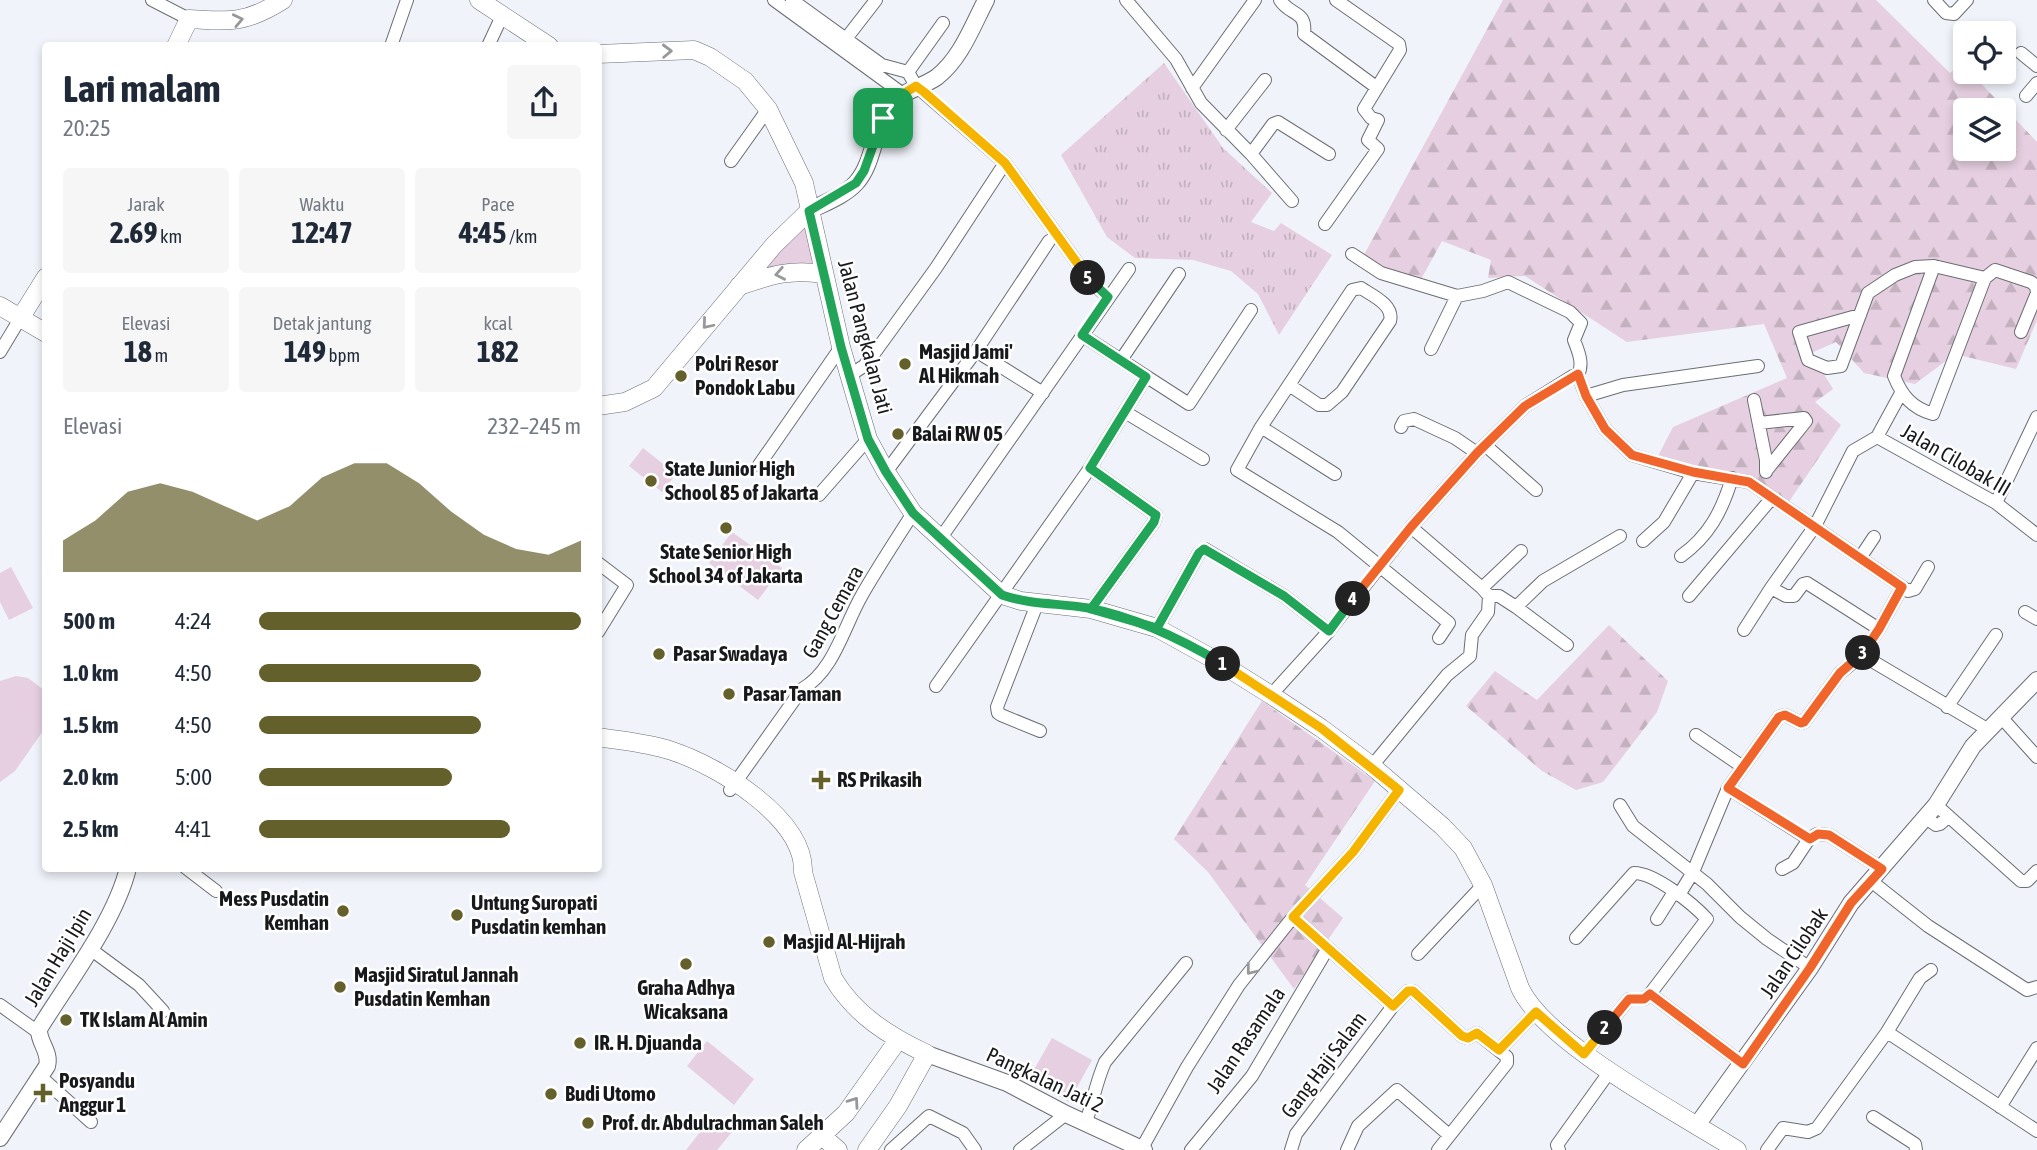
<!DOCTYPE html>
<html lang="id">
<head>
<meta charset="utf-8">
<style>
  body { margin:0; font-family:"Asap Condensed",sans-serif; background:#f6f6f7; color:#1f2937; height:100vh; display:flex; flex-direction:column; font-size:26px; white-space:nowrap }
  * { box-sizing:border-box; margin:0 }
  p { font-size:23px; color:#747a83 }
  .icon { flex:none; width:38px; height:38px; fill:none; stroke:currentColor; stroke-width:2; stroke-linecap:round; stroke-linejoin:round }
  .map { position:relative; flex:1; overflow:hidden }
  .drawer { position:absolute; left:42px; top:42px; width:560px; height:830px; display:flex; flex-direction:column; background:#fff; border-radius:7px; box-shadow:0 4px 10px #0003 }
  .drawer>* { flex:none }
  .fabs { position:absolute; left:1953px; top:21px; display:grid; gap:14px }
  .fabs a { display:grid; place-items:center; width:63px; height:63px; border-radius:7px; background:#fff; box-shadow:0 4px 10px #0003; font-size:35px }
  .pin { position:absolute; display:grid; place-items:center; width:60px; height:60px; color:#fff; margin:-30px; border-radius:14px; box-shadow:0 4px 10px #0006 }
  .km { position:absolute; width:35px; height:35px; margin:-18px; border-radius:50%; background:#222; color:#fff; font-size:19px; line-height:35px; text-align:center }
  .round { display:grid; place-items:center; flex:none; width:74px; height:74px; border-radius:7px; background:#f6f6f7 }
  .head { display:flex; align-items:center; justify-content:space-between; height:119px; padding:0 21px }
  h1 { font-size:38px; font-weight:700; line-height:52px }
  .figures { display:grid; grid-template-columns:repeat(3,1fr); gap:10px; height:119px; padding:7px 21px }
  .figures div { display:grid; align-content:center; border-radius:7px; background:#f6f6f7; text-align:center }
  .figures b { font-size:30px; font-weight:700 }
  .figures small { font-size:19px; font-weight:400 }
  .figures p { font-size:19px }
  .chart { height:196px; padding:14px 21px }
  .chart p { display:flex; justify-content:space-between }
  .chart svg { width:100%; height:126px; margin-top:7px; fill:#64602c; opacity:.7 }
  ul { padding:0 21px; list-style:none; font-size:23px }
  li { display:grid; grid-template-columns:112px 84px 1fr; align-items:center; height:52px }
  li i { height:18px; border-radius:9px; background:#64602c }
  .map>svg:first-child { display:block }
  .grass { fill:url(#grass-tufts) }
  .forest { fill:url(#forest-firs); fill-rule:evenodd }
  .green { fill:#e5cfe0 }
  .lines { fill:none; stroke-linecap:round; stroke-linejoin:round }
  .minor-casing { stroke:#6c6e74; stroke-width:14 }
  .tertiary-casing { stroke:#6c6e74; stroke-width:18 }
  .secondary-casing { stroke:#6c6e74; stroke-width:19 }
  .minor { stroke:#fff; stroke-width:12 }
  .tertiary { stroke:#fff; stroke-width:16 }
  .secondary { stroke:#fff; stroke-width:18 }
  .oneway { stroke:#979899 }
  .split-1-casing { stroke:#fff; stroke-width:14 }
  .split-2-casing { stroke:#fff; stroke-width:14 }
  .split-3-casing { stroke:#fff; stroke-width:14 }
  .split-4-casing { stroke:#fff; stroke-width:14 }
  .split-5-casing { stroke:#fff; stroke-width:14 }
  .split-6-casing { stroke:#fff; stroke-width:14 }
  .split-1 { stroke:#22a559; stroke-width:9 }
  .split-2 { stroke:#f5b400; stroke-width:9 }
  .split-3 { stroke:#f0652b; stroke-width:9 }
  .split-4 { stroke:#f0652b; stroke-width:9 }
  .split-5 { stroke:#22a559; stroke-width:9 }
  .split-6 { stroke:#f5b400; stroke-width:9 }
  .poi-dot { fill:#64602c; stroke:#fff; stroke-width:2.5 }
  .labels { text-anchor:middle; stroke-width:5; stroke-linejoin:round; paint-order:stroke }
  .street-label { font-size:21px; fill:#18191c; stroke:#fff }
  .poi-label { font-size:21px; font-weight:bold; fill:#18191c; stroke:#fff; text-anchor:start }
</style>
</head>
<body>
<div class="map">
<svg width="2037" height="1150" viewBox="0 0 2037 1150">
  <defs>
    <pattern id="grass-tufts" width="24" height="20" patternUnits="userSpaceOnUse" patternTransform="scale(1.75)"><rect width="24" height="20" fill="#e5cfe0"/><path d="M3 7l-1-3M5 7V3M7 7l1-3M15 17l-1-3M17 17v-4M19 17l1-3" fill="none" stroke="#c4b1c0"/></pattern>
    <pattern id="forest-firs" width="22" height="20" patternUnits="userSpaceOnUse" patternTransform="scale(1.75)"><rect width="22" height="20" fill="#e5cfe0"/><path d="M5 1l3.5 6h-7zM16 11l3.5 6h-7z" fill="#c4b1c0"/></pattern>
  </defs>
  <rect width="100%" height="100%" fill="#f0f3fa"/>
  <path class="grass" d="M1164,63L1223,148L1272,193L1251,222L1274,231L1281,223L1332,255L1279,335L1258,294L1231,271L1193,260L1135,258L1107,237L1061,155Z"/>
  <path class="forest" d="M1503,0H1876L1950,73L1961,63L1965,67V72H1970L2037,142V320L2016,369L1955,354L1915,384L1864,373L1836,342L1811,353L1833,389L1815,402L1841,425L1784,509L1742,482L1654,464L1673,427L1787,378L1764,324L1627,342L1525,276L1488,278L1491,260L1442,241L1419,283L1359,264ZM1965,110H2004V149H1965Z
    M1609,625L1668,681L1657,712L1603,782L1576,790L1542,771L1466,706L1495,671L1537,700Z
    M1262,701L1375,781L1305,885L1343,918L1294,989L1208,872L1174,839Z"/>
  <path class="green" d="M806,223L816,266L758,273Z
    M643,448L676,474L662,492L629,466Z
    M732,532L782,568L758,600L709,563Z
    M11,567L33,608L9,620L0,602V573Z
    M16,676L28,678L44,690L45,728L15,771L0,782V681Z
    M1052,1038L1092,1060L1069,1102L1028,1080Z
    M707,1041L754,1079L734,1105L687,1066Z
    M712,1117L732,1132L717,1150H686Z"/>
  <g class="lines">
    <defs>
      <path id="minor" d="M152,0L189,19
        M774,0L903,94
        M792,0L882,65L908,72L916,86L1005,163L1091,282L1108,297
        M1126,0L1176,59L1201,103L1251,154L1292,201
        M1280,0C1290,16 1307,10 1304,34L1376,87
        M1934,0L1946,13L1954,14L1967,0
        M845,40L876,0
        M391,46L407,0
        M488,46L502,16
        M2021,53L2037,66
        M908,72L943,23
        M1192,88L1255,0
        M2026,96L2037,83
        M1226,130L1265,80
        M1251,154L1273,124L1278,122L1329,154
        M731,161L768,109
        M1325,224L1378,149L1368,140L1378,120L1371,118L1364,109L1400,50L1399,44L1336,0
        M1352,254L1381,273L1457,296L1483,291L1508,282L1570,312L1581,323L1574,340C1578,351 1584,363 1578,375
        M1934,266L1894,376C1902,396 1912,408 1933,414L1985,278L1995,270L2031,282L2036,286L2037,293L2021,332
        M1860,315L1799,332L1808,360L1827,368L1841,366L1868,293L1895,275L1915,267L1934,266L1985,278
        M1082,335L1189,404L1251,310
        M1431,349L1457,296
        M976,351L1043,393
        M0,352L21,317
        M1121,360L1179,274
        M850,375L864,366L873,355L936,268L1005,163
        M1289,385L1319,405H1327L1342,392L1390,321C1394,305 1373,296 1361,288L1352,290L1261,427L1237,470L1338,532L1449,623L1439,638
        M1586,396L1623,385L1758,366
        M1754,400L1766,460V472
        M1125,412L1203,459
        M1759,423L1804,418L1806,421L1766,471
        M1261,427L1335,474
        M1401,427L1404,421L1414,419L1455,438L1477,453
        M1877,437L1996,503L2037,535
        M1877,437L1901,393
        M1485,445L1536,490
        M759,465L841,347
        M1090,468L1156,515L1154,522L1091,609
        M886,472L976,351L1049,241
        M819,495L868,439
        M1996,503L2037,417
        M940,539L1129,269
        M1643,541L1664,522L1693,473
        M1681,556C1709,536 1722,511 1732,478
        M1860,558L1874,537
        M598,563L627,585L598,632
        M1482,588L1521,551
        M1771,588L1786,596H1794L1803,584L1807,583L1879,629
        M1489,596H1499L1516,607L1543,581L1620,536
        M1689,596L1771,499
        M1037,604L997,707L998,713L1001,715L1040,731
        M1516,607L1567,645
        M2025,612L2037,619
        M1157,628L1199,553L1205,549L1284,596L1329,631
        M1744,630L1771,588L1815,526L1853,451L1877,437
        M1862,655L1987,729
        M936,686L1090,468L1146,377
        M1271,695L1329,631L1411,527L1477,453L1525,406L1573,376L1578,375L1586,396L1605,429L1632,455L1693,473L1749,482L1908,591L1915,589L1928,567
        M1947,707L1996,635
        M2001,717L2037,757
        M1696,735L1743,767
        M1372,766L1447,675L1470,656L1472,635L1488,612L1489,596L1482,588L1411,527
        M1728,788L1809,839
        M730,790L802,689C834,671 844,626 862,595C878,567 896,540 913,513
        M1620,805L1633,826L1707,884L1740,917L1767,939L1810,968
        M1936,805L2021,881H2027L2037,871
        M1926,818L1936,825L1940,824L1948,817
        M186,868L216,891
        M1782,869L1793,863L1809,839L1817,834L1829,835L1882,869
        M1871,881L1928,926L2027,990L2037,987
        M1679,895L1693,872L1728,788L1779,717L1785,715L1801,723L1804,722L1840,673L1862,655L1879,629L1902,587
        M1293,917L1393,1006
        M1657,919L1674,892
        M1576,938L1634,873C1655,873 1693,904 1707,919L1650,994L1644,999H1629L1584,1054
        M89,948L139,985L163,1011
        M1418,954L1483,885
        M1650,994L1743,1064
        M0,1005L38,1032
        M1887,1032L2037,1131
        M1499,1050L1536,1012
        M41,1077L91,1122
        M2000,1107L2037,1048
        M1873,1117L1915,1144L1916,1150
        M1086,1122C1093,1102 1096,1082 1105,1062L1186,963
        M1142,1148L1187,1067L1239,985L1293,917L1353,852L1399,790
        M891,1150L929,1116L963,1133L975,1150
        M1020,1150L1066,1114
        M1191,1150L1252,1076L1328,948
        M1291,1150L1296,1134L1393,1006L1408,991H1413L1462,1036L1468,1038L1477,1033L1507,1057V1063L1438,1150
        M1347,1150L1358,1126L1397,1090L1449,1135
        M1559,1150L1557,1145L1610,1071
        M1767,1150L1783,1128L1808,1132L1817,1128L1887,1032L1920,978L1931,970"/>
      <path id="tertiary" d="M809,211C824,203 844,196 856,183C875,162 873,127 891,105C905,89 921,88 937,77C961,58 972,27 986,0
        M927,1054L1007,1083L1066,1114L1144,1150
        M1697,1125L1810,968L1851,903L1936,805L1973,746L2037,680
        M0,1138L47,1066C51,1052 38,1042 39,1029C68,982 115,921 128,868"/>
      <path id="secondary" d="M479,0L549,46
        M176,46L189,19C230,22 247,23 283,0
        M598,54L694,50L710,57L745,81L768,109L804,183L841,347L868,439L886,472L913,513L1002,595L1021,601L1091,609L1157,628L1215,660L1271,695L1321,728L1372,766L1442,826L1463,848L1483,885L1520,988C1546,1044 1682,1115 1737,1150
        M739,286C771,275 790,269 824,274
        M0,306L46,333
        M21,317L46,277
        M598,406L625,402L654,388L774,245L809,211
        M598,737C623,741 649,743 672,751C718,766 805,818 803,872L833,978C855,1015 889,1036 927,1054L898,1106L867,1150
        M822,1136L838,1150
        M806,1150L846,1113L898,1040"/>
    </defs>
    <use href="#minor" class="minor-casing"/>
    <use href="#tertiary" class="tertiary-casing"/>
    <use href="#secondary" class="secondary-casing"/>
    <use href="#minor" class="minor"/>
    <use href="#tertiary" class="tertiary"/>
    <use href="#secondary" class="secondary"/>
  </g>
  <defs><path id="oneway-chevron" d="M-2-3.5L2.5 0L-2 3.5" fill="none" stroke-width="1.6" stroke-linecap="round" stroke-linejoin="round" transform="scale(1.75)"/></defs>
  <g class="oneway">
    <use href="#oneway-chevron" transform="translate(238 20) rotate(-12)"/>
    <use href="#oneway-chevron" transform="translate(667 51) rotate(-2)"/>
    <use href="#oneway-chevron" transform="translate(780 274) rotate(169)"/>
    <use href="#oneway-chevron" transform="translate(707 324) rotate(130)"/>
    <use href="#oneway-chevron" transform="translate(1251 970) rotate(128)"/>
    <use href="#oneway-chevron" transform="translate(854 1102) rotate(-55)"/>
  </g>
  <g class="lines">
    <defs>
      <path id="split-1" d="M883,118L864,171L856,183L809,211L841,347L868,439L886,472L913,513L1002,595C1031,605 1059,603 1088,608C1136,617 1181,639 1223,664"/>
      <path id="split-2" d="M1223,664L1321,728L1399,790L1353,852L1293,917L1393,1006L1408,991H1413L1462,1036L1468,1038L1477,1033L1499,1050L1536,1012L1584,1054L1605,1028"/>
      <path id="split-3" d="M1605,1028L1629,999H1644L1650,994L1743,1064L1810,968L1851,903L1882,869L1829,835L1818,834L1810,839L1728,788L1779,717L1785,715L1801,723L1804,722L1840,673L1863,653"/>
      <path id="split-4" d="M1353,599L1411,527L1477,453L1525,406L1578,374L1586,396L1605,429L1632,455L1693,472L1749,482L1902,587L1879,629L1863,653"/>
      <path id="split-5" d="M1088,278L1108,297L1082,335L1146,377L1090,468L1156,515L1154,522L1091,609L1157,628L1199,553L1204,549L1284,596L1329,631L1353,599"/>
      <path id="split-6" d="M883,118L903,94L916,86L924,92L1005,163L1088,278"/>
    </defs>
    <use href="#split-1" class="split-1-casing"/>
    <use href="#split-2" class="split-2-casing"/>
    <use href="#split-3" class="split-3-casing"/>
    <use href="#split-4" class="split-4-casing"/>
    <use href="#split-5" class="split-5-casing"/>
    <use href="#split-6" class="split-6-casing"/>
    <use href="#split-1" class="split-1"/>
    <use href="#split-2" class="split-2"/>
    <use href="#split-3" class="split-3"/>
    <use href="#split-4" class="split-4"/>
    <use href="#split-5" class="split-5"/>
    <use href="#split-6" class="split-6"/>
  </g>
  <g class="poi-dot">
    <circle cx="905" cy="364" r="7"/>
    <circle cx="681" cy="376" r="7"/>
    <circle cx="898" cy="434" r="7"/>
    <circle cx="651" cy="481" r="7"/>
    <circle cx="726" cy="528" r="7"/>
    <circle cx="659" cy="654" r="7"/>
    <circle cx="729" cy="694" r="7"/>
    <path d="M817.5 769.5h7v7h7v7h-7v7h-7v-7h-7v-7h7z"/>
    <circle cx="343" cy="911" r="7"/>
    <circle cx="457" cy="915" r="7"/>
    <circle cx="769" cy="942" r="7"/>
    <circle cx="686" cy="964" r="7"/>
    <circle cx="340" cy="987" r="7"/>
    <circle cx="66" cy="1020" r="7"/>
    <circle cx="580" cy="1043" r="7"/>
    <path d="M39.5 1082.5h7v7h7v7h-7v7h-7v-7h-7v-7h7z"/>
    <circle cx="551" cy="1094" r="7"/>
    <circle cx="588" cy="1123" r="7"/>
  </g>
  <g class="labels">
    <g class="street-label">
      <text transform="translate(865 337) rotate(75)" y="7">Jalan Pangkalan Jati</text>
      <text transform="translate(1956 460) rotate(30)" y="7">Jalan Cilobak III</text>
      <text transform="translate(833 612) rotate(-61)" y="7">Gang Cemara</text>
      <text transform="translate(1794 953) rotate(-56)" y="7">Jalan Cilobak</text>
      <text transform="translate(58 957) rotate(-59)" y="7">Jalan Haji Ipin</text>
      <text transform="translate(1246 1040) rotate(-56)" y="7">Jalan Rasamala</text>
      <text transform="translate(1324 1065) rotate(-53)" y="7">Gang Haji Salam</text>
      <text transform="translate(1045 1080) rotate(25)" y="7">Pangkalan Jati 2</text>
    </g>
    <g class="poi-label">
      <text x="919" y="359">Masjid Jami'<tspan x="919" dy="24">Al Hikmah</tspan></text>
      <text x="695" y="371">Polri Resor<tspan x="695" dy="24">Pondok Labu</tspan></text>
      <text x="912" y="441">Balai RW 05</text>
      <text x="665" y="476">State Junior High<tspan x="665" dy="24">School 85 of Jakarta</tspan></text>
      <text x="726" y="559" text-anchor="middle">State Senior High<tspan x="726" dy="24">School 34 of Jakarta</tspan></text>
      <text x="673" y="661">Pasar Swadaya</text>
      <text x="743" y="701">Pasar Taman</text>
      <text x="837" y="787">RS Prikasih</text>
      <text x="329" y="906" text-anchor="end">Mess Pusdatin<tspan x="329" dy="24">Kemhan</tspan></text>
      <text x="471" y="910">Untung Suropati<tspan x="471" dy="24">Pusdatin kemhan</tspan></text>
      <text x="783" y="949">Masjid Al-Hijrah</text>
      <text x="354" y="982">Masjid Siratul Jannah<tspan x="354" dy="24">Pusdatin Kemhan</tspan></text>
      <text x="686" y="995" text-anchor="middle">Graha Adhya<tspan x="686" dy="24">Wicaksana</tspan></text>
      <text x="80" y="1027">TK Islam Al Amin</text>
      <text x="594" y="1050">IR. H. Djuanda</text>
      <text x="59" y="1088">Posyandu<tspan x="59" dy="24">Anggur 1</tspan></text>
      <text x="565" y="1101">Budi Utomo</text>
      <text x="602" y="1130">Prof. dr. Abdulrachman Saleh</text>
    </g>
  </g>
</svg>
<div class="fabs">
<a><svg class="icon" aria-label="locate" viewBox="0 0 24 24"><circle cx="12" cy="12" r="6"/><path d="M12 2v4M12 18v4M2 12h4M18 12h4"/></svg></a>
<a><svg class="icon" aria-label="layers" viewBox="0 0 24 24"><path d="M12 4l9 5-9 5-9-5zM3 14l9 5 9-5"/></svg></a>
</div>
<div class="pin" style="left:883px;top:118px;background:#1e9e55"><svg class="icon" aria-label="arrive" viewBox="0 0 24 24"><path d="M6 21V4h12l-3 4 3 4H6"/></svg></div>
<b class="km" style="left:1223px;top:664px">1</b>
<b class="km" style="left:1605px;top:1028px">2</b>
<b class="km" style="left:1863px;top:653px">3</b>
<b class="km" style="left:1353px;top:599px">4</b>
<b class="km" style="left:1088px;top:278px">5</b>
<section class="drawer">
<div class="head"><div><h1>Lari malam</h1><p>20:25</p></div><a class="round"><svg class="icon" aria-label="share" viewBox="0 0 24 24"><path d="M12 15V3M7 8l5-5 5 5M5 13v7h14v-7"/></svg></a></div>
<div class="figures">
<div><p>Jarak</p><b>2.69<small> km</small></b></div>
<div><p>Waktu</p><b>12:47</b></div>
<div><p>Pace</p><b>4:45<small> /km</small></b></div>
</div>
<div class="figures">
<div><p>Elevasi</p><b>18<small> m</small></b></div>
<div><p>Detak jantung</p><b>149<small> bpm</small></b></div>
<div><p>kcal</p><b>182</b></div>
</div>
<div class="chart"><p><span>Elevasi</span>232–245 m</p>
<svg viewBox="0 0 160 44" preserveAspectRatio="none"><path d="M0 44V33L10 26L20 16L30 13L40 16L50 21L60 26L70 21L80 11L90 6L100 6L110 13L120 23L130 31L140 36L150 38L160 33V44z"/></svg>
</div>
<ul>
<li><b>500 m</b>4:24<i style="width:100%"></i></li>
<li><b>1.0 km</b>4:50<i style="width:69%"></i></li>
<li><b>1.5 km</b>4:50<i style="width:69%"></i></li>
<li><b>2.0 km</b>5:00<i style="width:60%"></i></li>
<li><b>2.5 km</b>4:41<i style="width:78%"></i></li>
</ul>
</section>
</div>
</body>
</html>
